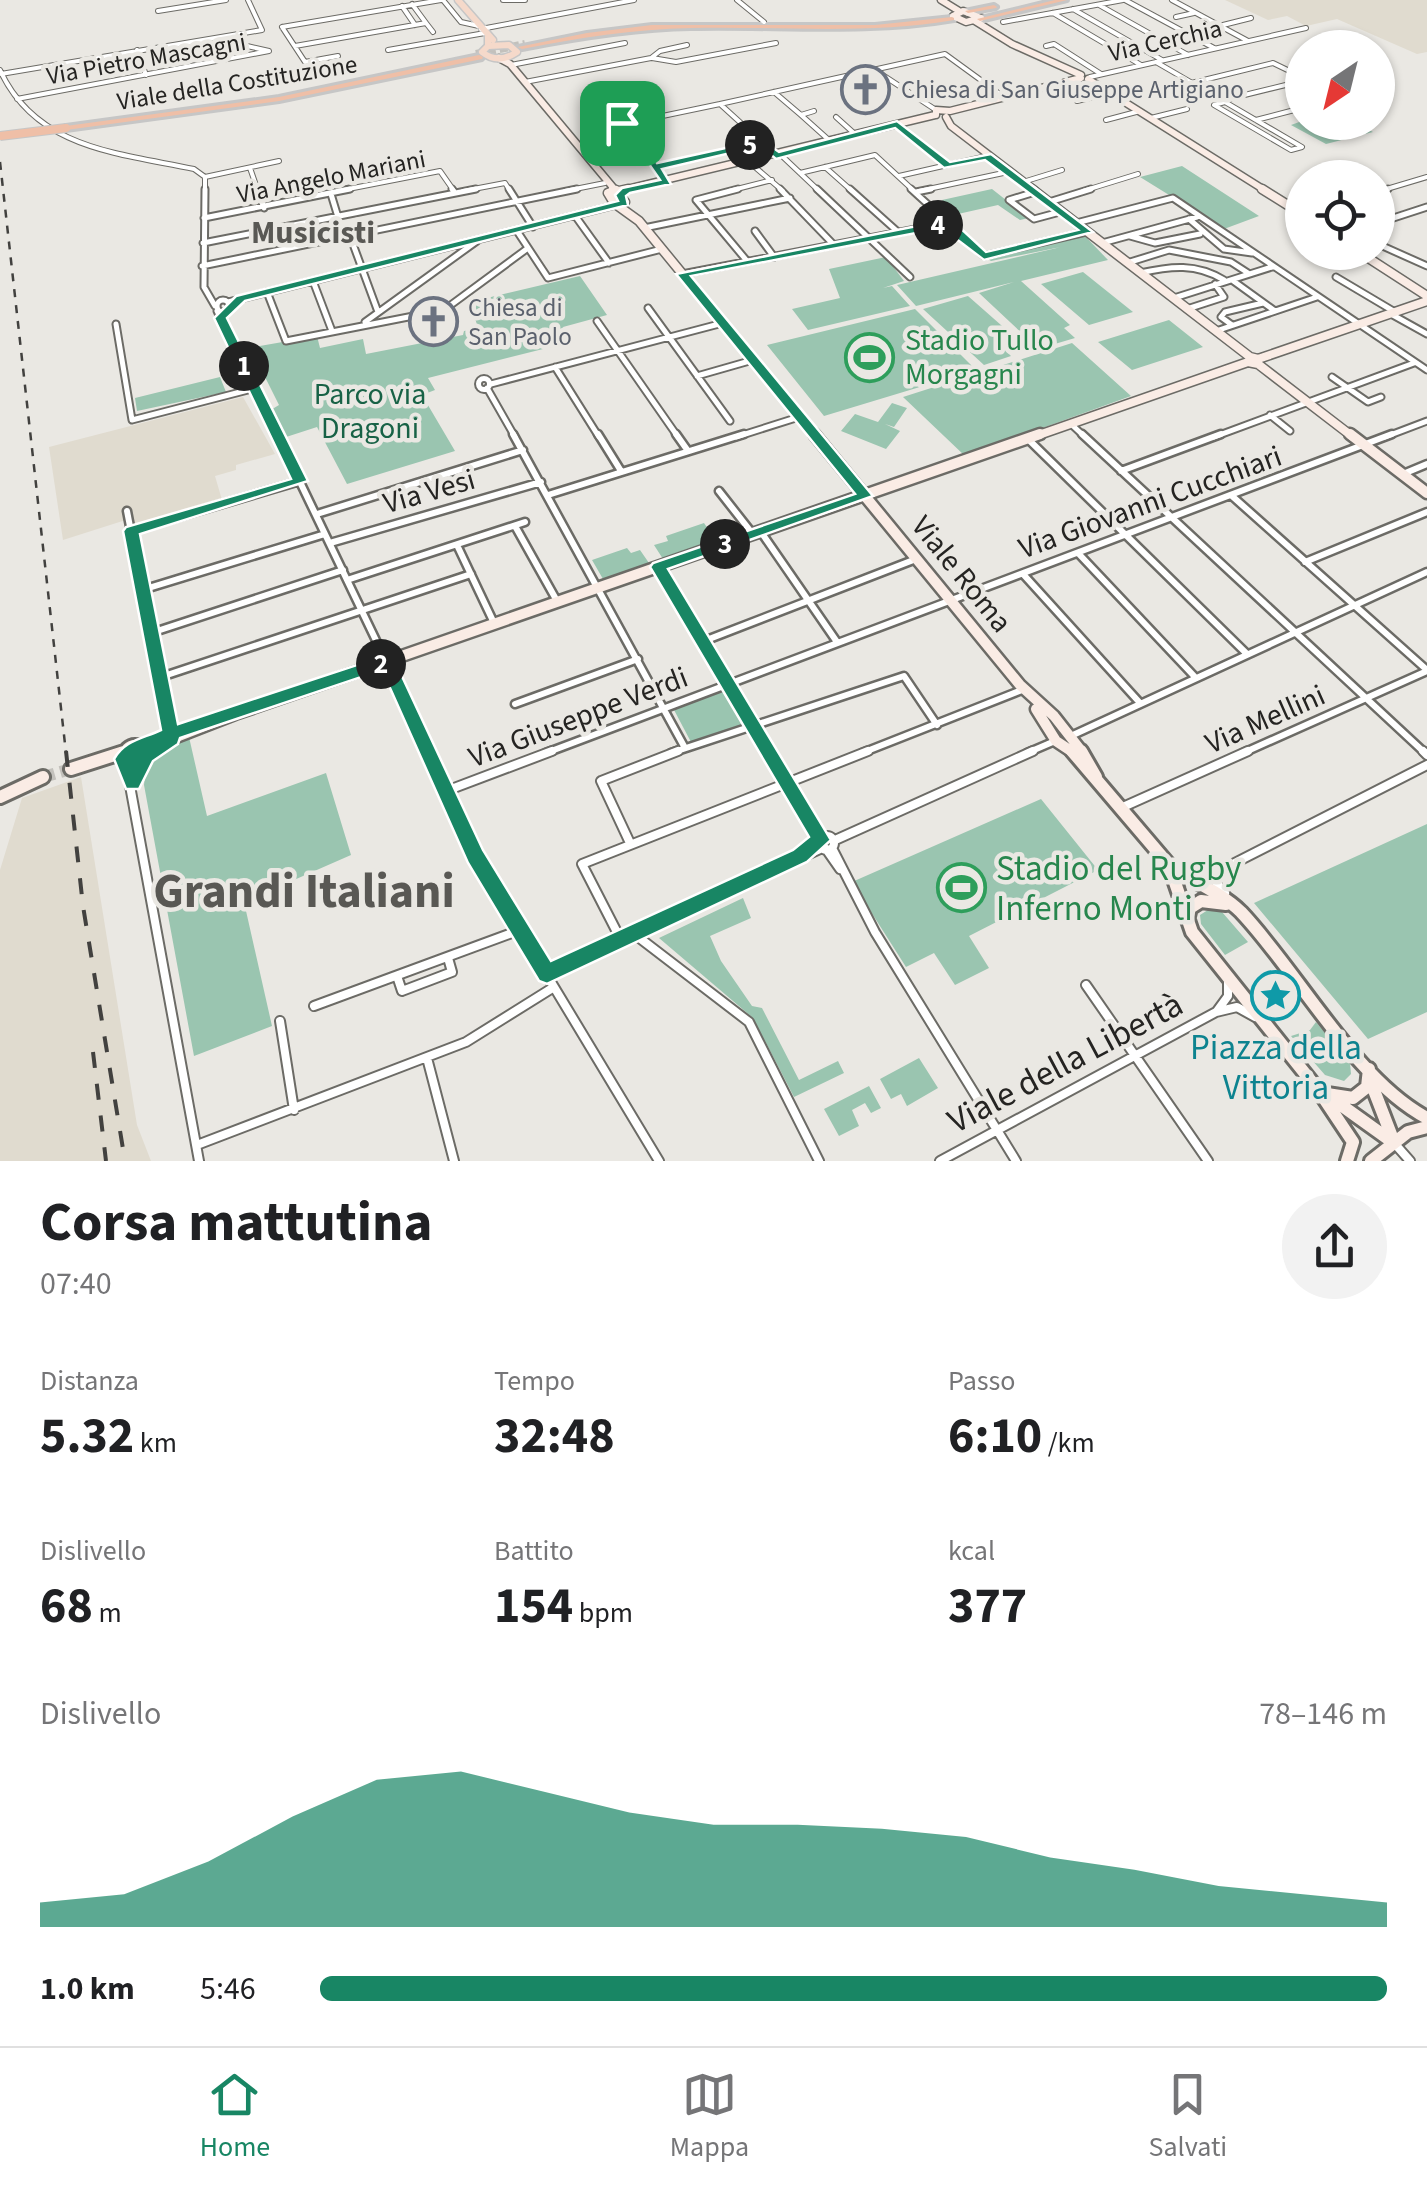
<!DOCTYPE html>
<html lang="it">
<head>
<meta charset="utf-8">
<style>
  body { margin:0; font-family:"Source Sans 3",sans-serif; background:#f2f2f2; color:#202124; height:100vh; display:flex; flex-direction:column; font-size:38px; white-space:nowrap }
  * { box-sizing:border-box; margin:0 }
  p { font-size:32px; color:#757577 }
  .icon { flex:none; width:55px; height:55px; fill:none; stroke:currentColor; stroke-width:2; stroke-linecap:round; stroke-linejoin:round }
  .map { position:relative; height:1161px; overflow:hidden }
  .side { display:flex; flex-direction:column; background:#fff; flex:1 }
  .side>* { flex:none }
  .needle { width:65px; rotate:215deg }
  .fabs { position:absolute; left:1285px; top:30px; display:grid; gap:20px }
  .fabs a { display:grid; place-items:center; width:110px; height:110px; border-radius:50%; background:#fff; box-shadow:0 2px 8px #0004; font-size:50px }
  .pin { position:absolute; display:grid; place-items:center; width:85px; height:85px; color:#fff; margin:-42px; border-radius:20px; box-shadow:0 5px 15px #0006 }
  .km { position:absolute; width:50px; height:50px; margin:-25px; border-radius:50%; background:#222; color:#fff; font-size:28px; line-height:50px; text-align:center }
  .round { display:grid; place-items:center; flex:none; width:105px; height:105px; border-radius:52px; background:#f2f2f2 }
  .overview { display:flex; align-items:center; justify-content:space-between; height:170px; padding:0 40px }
  h1 { font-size:55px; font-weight:700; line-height:75px }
  .figures { display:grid; grid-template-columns:repeat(3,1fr); gap:15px; height:170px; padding:10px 40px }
  .figures div { display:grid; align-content:center }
  .figures b { font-size:50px; font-weight:700 }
  .figures small { font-size:28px; font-weight:400 }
  .figures p { font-size:28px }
  .chart { height:280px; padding:20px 40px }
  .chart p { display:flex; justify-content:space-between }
  .chart svg { width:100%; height:180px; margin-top:10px; fill:#188664; opacity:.7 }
  ul { padding:0 40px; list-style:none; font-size:32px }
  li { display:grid; grid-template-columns:160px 120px 1fr; align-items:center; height:75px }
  li i { height:25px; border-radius:12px; background:#188664 }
  .dock { display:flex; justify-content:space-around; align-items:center; height:140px; border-top:2px solid #e0e0e0; background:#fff; font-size:28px; color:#757577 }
  .dock a { display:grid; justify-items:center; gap:5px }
  .dock .active { color:#188664 }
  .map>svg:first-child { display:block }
  .built { fill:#e0dbcf }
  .green { fill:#9ac5b0 }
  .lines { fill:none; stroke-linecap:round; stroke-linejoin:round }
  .secondary-tunnel { stroke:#c3c1bc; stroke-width:12; stroke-dasharray:12 6; stroke-linecap:butt }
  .highway-tunnel { stroke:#c3c1bc; stroke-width:8; stroke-dasharray:8 4; stroke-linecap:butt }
  .street-far3-casing { stroke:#6c6b66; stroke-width:6 }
  .street-far2-casing { stroke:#6c6b66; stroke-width:9 }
  .street-far1-casing { stroke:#6c6b66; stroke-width:11 }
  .street-casing { stroke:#6c6b66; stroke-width:12 }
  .secondary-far3-casing { stroke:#6c6b66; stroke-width:9 }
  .secondary-far2-casing { stroke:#6c6b66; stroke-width:11 }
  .secondary-far1-casing { stroke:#6c6b66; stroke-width:15 }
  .secondary-casing { stroke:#6c6b66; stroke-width:18 }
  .primary-casing { stroke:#c6c6c6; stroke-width:9 }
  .highway-casing { stroke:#c6c6c6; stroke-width:6 }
  .street-far3 { stroke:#fff; stroke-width:4 }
  .street-far2 { stroke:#fff; stroke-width:5 }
  .street-far1 { stroke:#fff; stroke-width:6 }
  .street { stroke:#fff; stroke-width:8 }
  .secondary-far3 { stroke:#faece5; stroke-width:6 }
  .secondary-far2 { stroke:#faece5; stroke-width:8 }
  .secondary-far1 { stroke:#faece5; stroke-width:10 }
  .secondary { stroke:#faece5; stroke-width:12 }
  .primary { stroke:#f5d9ca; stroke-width:6 }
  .highway { fill:#efbfa7; fill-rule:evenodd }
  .rail-far1 { stroke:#42413f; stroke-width:2.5; stroke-dasharray:8 8; stroke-linecap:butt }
  .rail { stroke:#42413f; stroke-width:4; stroke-dasharray:16 16; stroke-linecap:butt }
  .highway-bridge-casing { stroke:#c6c6c6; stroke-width:10; stroke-linecap:butt }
  .highway-bridge { stroke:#efbfa7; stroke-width:8 }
  .route { fill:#188664; stroke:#fff; stroke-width:2.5; fill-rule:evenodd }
  .labels { text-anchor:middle; stroke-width:9; stroke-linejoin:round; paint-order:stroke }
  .far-street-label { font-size:25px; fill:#252422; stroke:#eae8e3 }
  .far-worship-label { font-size:25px; fill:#5b616d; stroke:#eae8e3; text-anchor:start }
  .leisure-label { font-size:30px; fill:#27864d; stroke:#eae8e3; text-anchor:start }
  .park-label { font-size:30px; fill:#186246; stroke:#eae8e3 }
  .street-label { font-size:30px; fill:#252422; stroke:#eae8e3 }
  .far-district-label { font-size:32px; font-weight:bold; fill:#595854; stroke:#eae8e3 }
  .near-leisure-label { font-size:35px; fill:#27864d; stroke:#eae8e3; text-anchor:start }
  .near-culture-label { font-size:35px; fill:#0d838f; stroke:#eae8e3 }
  .near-street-label { font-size:35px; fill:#252422; stroke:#eae8e3 }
  .near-district-label { font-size:48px; font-weight:bold; fill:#595854; stroke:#eae8e3 }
</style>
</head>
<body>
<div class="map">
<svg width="1427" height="1161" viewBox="0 0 1427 1161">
  <rect width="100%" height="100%" fill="#eae8e3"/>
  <path class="built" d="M1225,0H1427V52L1417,54L1337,19L1306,26L1287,16L1268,20Z
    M243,397L275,454L236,465V470L215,476L222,500L134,526L132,518L63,540L49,447Z
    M81,777L137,1125L151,1161H0V870L22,798Z"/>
  <path class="green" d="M1302,121L1355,123L1373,132L1326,144L1291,125Z
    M1182,166L1259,216L1224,229L1140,177Z
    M992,189L1029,218L1020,220L998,205L958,214L942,200Z
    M1083,234L1108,260L1021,281L1070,325L1064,328L1075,338L1048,346L1036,335L1027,338L979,293L1014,282L916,306L897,285L1061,247L991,261L988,259Z
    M886,257L904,281L883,288L892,286L910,306L808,330L792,309L840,298L829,269Z
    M1083,272L1133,312L1089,325L1041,284Z
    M580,276L607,315L563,327L567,343L428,378L435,390L422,395L455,451L347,484L317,427L283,438L269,411L279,405L261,369L252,371L242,349L317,336L320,348L363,339L366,354L463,335L464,331L478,328L470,302Z
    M968,296L1019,341L1002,347L1011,356L984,365L923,309Z
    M915,309L976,370L824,416L767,345Z
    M1169,320L1203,347L1132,370L1098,342Z
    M1072,343L1131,396L965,456L903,397Z
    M220,377L226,392L137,411L135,398Z
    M892,403L907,408L894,427L885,424L900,431L886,449L841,431L855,414L878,422Z
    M704,523L716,541L663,559L654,545L668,541L666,536Z
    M627,548L631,553L640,550L649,563L603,579L592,560Z
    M727,688L747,723L692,744L673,708Z
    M189,737L207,816L326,773L351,855L244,902L272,1026L194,1056L144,785C146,759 169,747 189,737Z
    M1041,799L1098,870L969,936L989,968L955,985L934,953L906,967L852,882Z
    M1427,824V1012L1368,1039L1254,903Z
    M743,898L751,918L710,936L721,961L752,1006L762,1008L799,1080L838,1061L844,1073L794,1097L753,1018L659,938Z
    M1211,908L1222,912L1248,942L1225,955L1201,924L1200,915Z
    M1316,1022L1350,1063L1351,1074L1344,1081L1325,1075L1291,1036L1310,1030Z
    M919,1058L938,1088L907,1106L901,1094L891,1099L880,1079Z
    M869,1086L881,1108L871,1113L865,1103L852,1110L859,1126L839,1136L824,1109Z"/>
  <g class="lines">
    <path class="secondary-tunnel" d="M43,777L71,769"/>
    <path class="highway-tunnel" d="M952,19L984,14
      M476,54L525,44"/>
    <defs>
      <path id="street-far3" d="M443,0L461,22L479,26
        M503,0H525
        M737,0L764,22
        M1125,0L1214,48
        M1172,0L1248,41
        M1099,5L1188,55
        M402,6L415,25
        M1073,9L1162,60
        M158,11L226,0
        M1053,13L1141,65
        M1176,17L1194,13
        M1003,22L1123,0
        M426,23L433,32
        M1223,25L1251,18
        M282,27L441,0
        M282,27L305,62L338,56
        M481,29L634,0
        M295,46L426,23L412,4
        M1046,46L1054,44L1101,74
        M137,50L146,75
        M388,50L485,33
        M652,58L676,62L776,43
        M1156,62L1225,102
        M511,65L625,43
        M0,70C36,149 118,153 194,169L205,177V191
        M875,70L936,110
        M1,74L262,30L248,0
        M1090,77L1306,28
        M525,82L651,58L660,51L687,45
        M1175,87L1273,63L1302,77
        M1062,91L1096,84
        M774,92L801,115
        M17,99L269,51L247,46
        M1224,100L1302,81
        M1077,101L1111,93
        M1225,102L1302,147L1291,150L1214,105Z
        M720,104L945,54L1004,97
        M814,111L801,115L830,141
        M836,117L856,135
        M1151,118L1187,109
        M1106,120L1140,111
        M1256,120L1302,108
        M622,123L630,125L623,127Z
        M629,123L720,104L776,155
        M897,125L946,164
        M626,127L666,180
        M781,155L819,191
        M749,162L783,191
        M655,167L761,143
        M825,167L852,191
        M250,168L258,191
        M800,173L875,155L914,191
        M899,176L987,156
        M205,177L279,161
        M1370,178L1366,176L1376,178
        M1023,182L1062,170
        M338,191L440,171L454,191
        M463,191L505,183L510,191
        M565,191L605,183
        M729,191L772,180
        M919,191L1008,172
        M1083,191L1138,174
        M1380,191L1427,177"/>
      <path id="street-far2" d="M205,189L204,287L215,306
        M257,189L264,208
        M452,189L455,193
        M509,189L533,227
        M738,189L696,200L747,261
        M780,189L833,244
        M817,189L910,277
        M850,189L898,232
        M911,189L945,220
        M916,192L931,189
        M1035,192L1009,200L1034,219L1060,212
        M1378,192L1388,189
        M331,194L338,217
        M1049,202L1091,189
        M1288,204L1302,200
        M576,217L609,263
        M204,218L350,189
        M1189,219L1224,249L1252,253
        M1076,223L1173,198L1427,370
        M1378,223L1427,207
        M950,226L984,256L1086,232
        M644,228L790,198
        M517,231L548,278L662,249
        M755,231L774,257
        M350,236L378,312
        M1130,236L1155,243L1200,234
        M203,243L476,189
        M1102,243L1197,217
        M1378,244L1427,266
        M1127,263L1169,250L1231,262L1248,273
        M202,266L577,189
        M1140,273C1171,266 1196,263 1224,280
        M682,274L942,224
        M1336,277L1395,312
        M1232,280L1275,311
        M313,281L332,331
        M267,292L286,341L444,310L528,248
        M1174,298L1272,267
        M217 306a6 6 0 1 1 12 0a6 6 0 1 1-12 0Z
        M228,302L616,205
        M648,308L730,421
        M1187,309L1224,297L1215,284
        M217,311L278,437
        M1391,314L1427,334
        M597,321L678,437
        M365,322L477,241
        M116,324L132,420L252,389
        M1232,325L1221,317L1225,312L1263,303
        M1216,331L1317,297
        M555,367L599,437
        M697,376L753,360
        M1332,377L1368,402L1381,397
        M478.5 384a5.5 5.5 0 1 1 11 0a5.5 5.5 0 1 1-11 0Z
        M491,384L723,323
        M487,388L515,437
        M1270,415L1290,431
        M1071,424L1085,437
        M736,437L799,417
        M1214,437L1414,363
        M1385,437L1427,421"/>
      <path id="street-far1" d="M277,434L430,753
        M513,434L685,748
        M598,434L621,471
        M676,434L688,451
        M1082,434L1425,753
        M1028,439L1247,654
        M1121,471L1221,434
        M1403,474L1427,464
        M719,491L752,533
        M548,495L744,434
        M1232,496L1427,670
        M127,511L171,738
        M317,514L523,450
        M515,526L557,601
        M131,531L300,481
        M761,532L837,642
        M330,543L541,482
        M457,545L494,623
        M1078,553L1195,677
        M1305,562L1427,512
        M659,568L769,753
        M1023,574L1140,703
        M347,580L525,522
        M142,590L325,534
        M151,633L343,570
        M704,641L916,559
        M161,677L471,574
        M515,704L638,659
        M1073,735L1427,572
        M546,753L1392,434
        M671,753L904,676L937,725
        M862,753L1022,690
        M1027,753L1055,741
        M1243,753L1427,671"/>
      <path id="street" d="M429,751L475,856L659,1161
        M768,751L821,840
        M1423,751L1427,755
        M126,764L199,1161
        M133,783L143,761
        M446,791L552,751
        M1123,807L1248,751
        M820 843a7 7 0 1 1 14 0a7 7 0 1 1-14 0Z
        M833,841L1033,751
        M630,843L601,781L678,751
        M832,848L875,932L1016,1161
        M826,849L840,869
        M1225,893L1215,881L1217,872L1427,765
        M633,933L749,1022L819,1161
        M620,938L582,864L868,751
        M547,974L822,848
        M397,976L402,991L452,972L448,958
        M1086,985L1208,1161
        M314,1006L520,930
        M1217,1011L1228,996V982
        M280,1021L294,1110
        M427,1058L454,1161
        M1395,1144L1410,1161
        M197,1145L466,1042L554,987
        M940,1161L1216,1012L1237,1007L1255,1017"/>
      <path id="secondary-far3" d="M941,0L959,11
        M963,11L981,18L966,22L953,16Z
        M975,21L1012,44L1081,75
        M499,58L510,64L616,191
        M1088,79L1266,191
        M936,115V110L950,111L1081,78
        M946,117L951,126L1036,191
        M612,191L616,190
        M619,191L935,115"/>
      <path id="secondary-far2" d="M613,189L625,202L618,205
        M1032,189L1250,357L1258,359
        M1262,189L1302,214
        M616,190L608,193L614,203L639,221L816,437
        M619,191L628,189
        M1359,252L1427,296
        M1258,359L1427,301
        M1033,437L1248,362L1258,364L1353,437"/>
      <path id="secondary-far1" d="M814,434L1020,685L1054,716L1083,753
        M1350,434L1427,493
        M1036,709L1056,741L1074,753
        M143,747L163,737
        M119,753L127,751
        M150,753L171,739L235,714L1040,434"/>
      <path id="secondary" d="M125 756a10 10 0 1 1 20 0a10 10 0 1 1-20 0Z
        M1072,751L1169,865L1192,932L1315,1086L1327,1094L1353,1098L1367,1087L1369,1069
        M1081,751L1096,777
        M146,756L153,751
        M71,769L127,751
        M0,797L43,777
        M1169,866C1191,880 1222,893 1241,912C1298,972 1355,1080 1427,1118
        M1188,916L1190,908L1201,901L1226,904
        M1370,1080L1394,1142
        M1319,1091L1353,1142L1347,1161
        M1334,1100L1394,1143
        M1371,1161L1408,1132L1427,1127"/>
      <path id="primary" d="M458,0L493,40
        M488,37V46
        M509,45L517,52C505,60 493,61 482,52L488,46Z"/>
      <path id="highway" d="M1055,0H1067L980,21L977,19Z
        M994,5L997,7L996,8L968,13L965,11Z
        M952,17L954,18V20C867,35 779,26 691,28C634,29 578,38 522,49L518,47L587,33L652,25H875Z
        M479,55L483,57L482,59L279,101L66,130L62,128L66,126L279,97Z"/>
    </defs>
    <use href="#street-far3" class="street-far3-casing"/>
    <use href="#street-far2" class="street-far2-casing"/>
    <use href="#street-far1" class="street-far1-casing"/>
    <use href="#street" class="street-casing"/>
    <use href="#secondary-far3" class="secondary-far3-casing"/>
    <use href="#secondary-far2" class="secondary-far2-casing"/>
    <use href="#secondary-far1" class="secondary-far1-casing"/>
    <use href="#secondary" class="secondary-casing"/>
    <use href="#primary" class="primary-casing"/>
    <use href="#highway" class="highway-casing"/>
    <use href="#street-far3" class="street-far3"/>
    <use href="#street-far2" class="street-far2"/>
    <use href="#street-far1" class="street-far1"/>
    <use href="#street" class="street"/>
    <use href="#secondary-far3" class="secondary-far3"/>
    <use href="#secondary-far2" class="secondary-far2"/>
    <use href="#secondary-far1" class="secondary-far1"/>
    <use href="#secondary" class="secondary"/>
    <use href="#primary" class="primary"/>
    <use href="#highway" class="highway"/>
    <path class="rail-far1" d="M0,162L66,753"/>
    <path class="rail" d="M66,751L83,906L125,1161
      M93,1052L106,1161"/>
    <defs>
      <path id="highway-bridge" d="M0,136L66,128"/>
    </defs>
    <use href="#highway-bridge" class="highway-bridge-casing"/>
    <use href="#highway-bridge" class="highway-bridge"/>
  </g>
  <path class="route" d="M622,120L634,122L632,127L657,163L762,140L779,152L897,121L950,162L991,154L1093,232L984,260L942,228L691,276L873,496L668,569L831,840L807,862L547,984L539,981L468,863L382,670L180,738L178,744L153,761L139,789H126L114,759C125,740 142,739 161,730L123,531L126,527L291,479L214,318L236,296L618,201L615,195L622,188L660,180L631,138L615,125ZM895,128L944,168L985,160L1078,230L986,252L955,223L942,221L676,274L855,494L653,563L650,567L809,837L793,850L551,961L483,850L393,657L387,655L178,724L140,534L308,481L227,318L245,301L628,205L626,196L630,193L671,184L662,169L760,146L776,159Z"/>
  <defs>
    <symbol id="church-ring" viewBox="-11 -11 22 22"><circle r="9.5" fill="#eae8e3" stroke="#6b7280" stroke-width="1.5"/><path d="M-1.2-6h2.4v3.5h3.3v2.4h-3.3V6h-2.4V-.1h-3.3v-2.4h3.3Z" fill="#6b7280"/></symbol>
    <symbol id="stadium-ring" viewBox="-11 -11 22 22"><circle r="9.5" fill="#eae8e3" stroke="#2e9e5b" stroke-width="1.5"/><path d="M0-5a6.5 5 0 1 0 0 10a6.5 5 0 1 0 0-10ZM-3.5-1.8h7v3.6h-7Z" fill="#2e9e5b"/></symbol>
    <symbol id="sight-ring" viewBox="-11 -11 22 22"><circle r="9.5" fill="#eae8e3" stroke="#0f9aa8" stroke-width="1.5"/><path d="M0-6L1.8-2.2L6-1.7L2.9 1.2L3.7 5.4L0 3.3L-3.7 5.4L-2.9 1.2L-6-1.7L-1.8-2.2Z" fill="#0f9aa8"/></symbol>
  </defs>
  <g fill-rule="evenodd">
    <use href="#church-ring" x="838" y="62" width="55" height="55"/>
    <use href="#church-ring" x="406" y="294" width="55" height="55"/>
    <use href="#stadium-ring" x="842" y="330" width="55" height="55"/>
    <use href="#stadium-ring" x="934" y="860" width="55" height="55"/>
    <use href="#sight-ring" x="1248" y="968" width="55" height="55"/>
  </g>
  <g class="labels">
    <g class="far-street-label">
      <text transform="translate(1165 40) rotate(-13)" y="9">Via Cerchia</text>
      <text transform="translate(146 58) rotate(-10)" y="9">Via Pietro Mascagni</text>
      <text transform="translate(237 82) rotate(-9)" y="9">Viale della Costituzione</text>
      <text transform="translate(331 176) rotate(-11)" y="9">Via Angelo Mariani</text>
    </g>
    <g class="far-worship-label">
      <text x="901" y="98">Chiesa di San Giuseppe Artigiano</text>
      <text x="468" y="316">Chiesa di<tspan x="468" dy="29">San Paolo</tspan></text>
    </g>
    <g class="leisure-label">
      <text x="905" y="350">Stadio Tullo<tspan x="905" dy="34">Morgagni</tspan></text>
    </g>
    <g class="park-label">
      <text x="370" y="404">Parco via<tspan x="370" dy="34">Dragoni</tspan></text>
    </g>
    <g class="street-label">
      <text transform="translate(429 491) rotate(-16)" y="10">Via Vesi</text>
      <text transform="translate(1150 502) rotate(-20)" y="10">Via Giovanni Cucchiari</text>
      <text transform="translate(962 574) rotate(51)" y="10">Viale Roma</text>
      <text transform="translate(578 717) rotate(-21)" y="10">Via Giuseppe Verdi</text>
      <text transform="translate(1265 719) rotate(-24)" y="10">Via Mellini</text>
    </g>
    <g class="far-district-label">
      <text x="313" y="243">Musicisti</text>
    </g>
    <g class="near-leisure-label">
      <text x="996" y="880">Stadio del Rugby<tspan x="996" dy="40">Inferno Monti</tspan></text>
    </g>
    <g class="near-culture-label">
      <text x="1276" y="1059">Piazza della<tspan x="1276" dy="40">Vittoria</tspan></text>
    </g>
    <g class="near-street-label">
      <text transform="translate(1065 1062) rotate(-28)" y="12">Viale della Libertà</text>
    </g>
    <g class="near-district-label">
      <text x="304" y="907">Grandi Italiani</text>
    </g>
  </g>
</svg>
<div class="fabs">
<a><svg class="needle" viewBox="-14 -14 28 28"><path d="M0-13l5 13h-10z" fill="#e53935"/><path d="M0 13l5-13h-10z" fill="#757577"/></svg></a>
<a><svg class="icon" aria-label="locate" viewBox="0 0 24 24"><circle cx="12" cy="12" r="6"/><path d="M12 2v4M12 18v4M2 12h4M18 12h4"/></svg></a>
</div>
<div class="pin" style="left:622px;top:123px;background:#1e9e55"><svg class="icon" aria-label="arrive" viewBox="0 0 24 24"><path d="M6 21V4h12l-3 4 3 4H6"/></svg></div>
<b class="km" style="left:244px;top:366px">1</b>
<b class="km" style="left:381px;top:664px">2</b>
<b class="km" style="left:725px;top:544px">3</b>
<b class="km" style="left:938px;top:225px">4</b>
<b class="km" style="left:750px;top:145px">5</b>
</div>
<section class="side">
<div class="overview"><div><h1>Corsa mattutina</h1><p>07:40</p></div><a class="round"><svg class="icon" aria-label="share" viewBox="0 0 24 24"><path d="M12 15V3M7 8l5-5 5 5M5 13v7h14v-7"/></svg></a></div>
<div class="figures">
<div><p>Distanza</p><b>5.32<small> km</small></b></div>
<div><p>Tempo</p><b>32:48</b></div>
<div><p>Passo</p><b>6:10<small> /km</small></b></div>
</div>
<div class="figures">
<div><p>Dislivello</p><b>68<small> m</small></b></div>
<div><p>Battito</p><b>154<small> bpm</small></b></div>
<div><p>kcal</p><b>377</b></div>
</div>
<div class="chart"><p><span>Dislivello</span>78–146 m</p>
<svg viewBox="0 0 160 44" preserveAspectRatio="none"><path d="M0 44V38L10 36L20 28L30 17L40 8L50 6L60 11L70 16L80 19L90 19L100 20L110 22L120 27L130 30L140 34L150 36L160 38V44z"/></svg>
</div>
<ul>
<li><b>1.0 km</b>5:46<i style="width:100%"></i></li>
</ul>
</section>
<nav class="dock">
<a class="active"><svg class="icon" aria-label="home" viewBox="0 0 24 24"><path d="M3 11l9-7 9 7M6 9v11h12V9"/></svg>Home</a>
<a><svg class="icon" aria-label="map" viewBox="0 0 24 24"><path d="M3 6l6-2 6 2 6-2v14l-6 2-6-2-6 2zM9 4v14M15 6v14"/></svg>Mappa</a>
<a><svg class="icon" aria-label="saved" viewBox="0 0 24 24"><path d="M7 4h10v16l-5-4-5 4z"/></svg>Salvati</a>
</nav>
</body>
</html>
